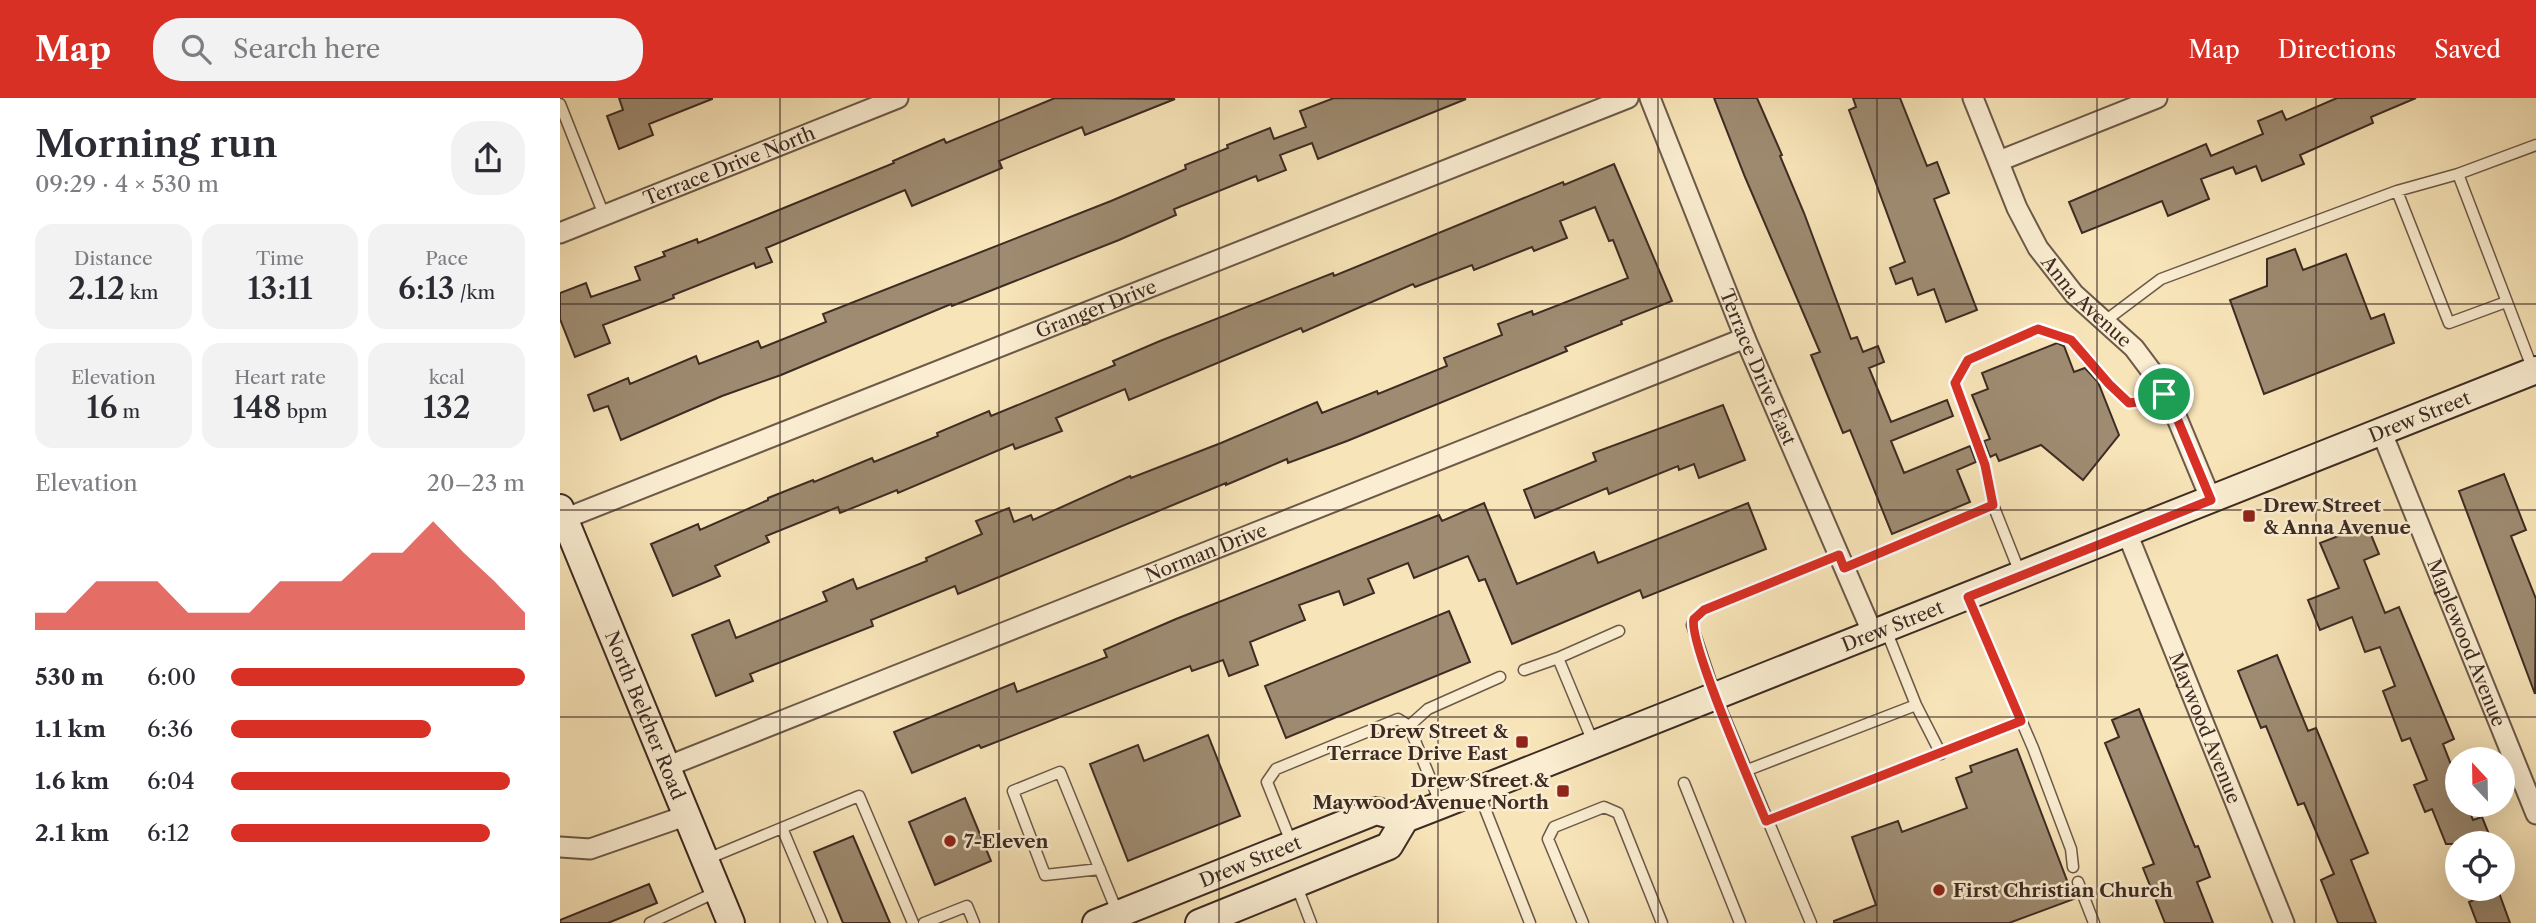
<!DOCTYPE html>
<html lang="en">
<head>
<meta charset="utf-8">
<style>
  body { margin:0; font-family:"Libre Caslon Text",serif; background:#f2f2f3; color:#2b2b33; height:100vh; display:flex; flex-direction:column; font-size:26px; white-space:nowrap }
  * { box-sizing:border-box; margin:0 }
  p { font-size:23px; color:#7c7c81 }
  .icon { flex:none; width:38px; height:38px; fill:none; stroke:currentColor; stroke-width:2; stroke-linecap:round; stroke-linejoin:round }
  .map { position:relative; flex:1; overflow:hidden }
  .panel { display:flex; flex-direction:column; background:#fff; width:560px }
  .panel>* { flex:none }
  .needle { width:46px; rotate:338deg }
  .buttons { position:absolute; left:1885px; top:649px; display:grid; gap:14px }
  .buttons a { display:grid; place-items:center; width:70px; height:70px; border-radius:50%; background:#fff; box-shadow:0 7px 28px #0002; font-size:35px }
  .pin { position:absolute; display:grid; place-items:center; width:60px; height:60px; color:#fff; margin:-30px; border:4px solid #fff; border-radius:50%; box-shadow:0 2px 7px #0007 }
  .round { display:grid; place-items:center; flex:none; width:74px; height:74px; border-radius:28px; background:#f2f2f3 }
  .overview { display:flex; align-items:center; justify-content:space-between; height:119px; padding:0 35px }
  h1 { font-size:38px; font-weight:600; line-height:52px }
  .metrics { display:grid; grid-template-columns:repeat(3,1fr); gap:10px; height:119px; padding:7px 35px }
  .metrics div { display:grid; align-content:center; border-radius:18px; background:#f2f2f3; text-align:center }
  .metrics b { font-size:30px; font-weight:600 }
  .metrics small { font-size:19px; font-weight:400 }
  .metrics p { font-size:19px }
  .chart { height:196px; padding:14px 35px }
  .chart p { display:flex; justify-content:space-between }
  .chart svg { width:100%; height:126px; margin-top:7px; fill:#d93025; opacity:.7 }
  ul { padding:0 35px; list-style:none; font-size:23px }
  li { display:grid; grid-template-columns:112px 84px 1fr; align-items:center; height:52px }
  li i { height:18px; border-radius:9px; background:#d93025 }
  header { display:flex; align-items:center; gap:42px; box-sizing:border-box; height:98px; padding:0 35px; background:#d93025; color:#fff }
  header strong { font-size:33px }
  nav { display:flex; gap:38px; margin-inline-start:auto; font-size:24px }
  .search { width:490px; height:63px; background:#f2f2f3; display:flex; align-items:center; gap:18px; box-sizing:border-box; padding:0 24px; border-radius:28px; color:#7c7c81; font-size:26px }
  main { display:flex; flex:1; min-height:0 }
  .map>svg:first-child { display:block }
  .building { fill:#9e8b71; stroke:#3e2b24; stroke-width:2 }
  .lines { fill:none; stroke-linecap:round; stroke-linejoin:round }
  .lane-casing { stroke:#6c5949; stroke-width:13 }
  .street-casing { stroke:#6c5949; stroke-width:23 }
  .secondary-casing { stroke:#3e2b24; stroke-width:30 }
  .lane { stroke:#faedd1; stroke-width:10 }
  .street { stroke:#faedd1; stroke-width:19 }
  .secondary { stroke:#faedd1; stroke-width:26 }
  .route-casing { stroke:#fff; stroke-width:14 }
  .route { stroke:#d93025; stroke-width:9 }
  .grid { fill:none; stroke:#3e2b24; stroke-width:2; stroke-opacity:0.55 }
  .poi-dot { fill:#8f2418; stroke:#faedd1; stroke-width:2.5 }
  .labels { text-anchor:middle; stroke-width:5; stroke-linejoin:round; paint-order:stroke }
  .street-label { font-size:19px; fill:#3e2b24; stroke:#faedd1 }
  .poi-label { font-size:19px; font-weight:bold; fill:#3e2b24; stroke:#faedd1; text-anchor:start }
</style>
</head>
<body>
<header>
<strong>Map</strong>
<div class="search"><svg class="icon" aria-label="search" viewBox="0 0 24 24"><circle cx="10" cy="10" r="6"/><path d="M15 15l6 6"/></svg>Search here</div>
<nav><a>Map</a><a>Directions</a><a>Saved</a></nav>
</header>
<main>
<section class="panel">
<div class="overview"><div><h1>Morning run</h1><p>09:29 · 4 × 530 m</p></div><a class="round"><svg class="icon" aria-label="share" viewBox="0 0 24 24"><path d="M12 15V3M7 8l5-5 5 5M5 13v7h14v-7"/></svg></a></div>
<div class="metrics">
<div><p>Distance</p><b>2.12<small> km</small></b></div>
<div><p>Time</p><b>13:11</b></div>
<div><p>Pace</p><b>6:13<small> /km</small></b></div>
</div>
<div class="metrics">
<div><p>Elevation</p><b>16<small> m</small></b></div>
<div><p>Heart rate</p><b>148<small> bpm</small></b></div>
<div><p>kcal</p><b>132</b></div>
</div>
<div class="chart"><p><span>Elevation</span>20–23 m</p>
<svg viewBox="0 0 160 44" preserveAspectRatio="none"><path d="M0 44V38L10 38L20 27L30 27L40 27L50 38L60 38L70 38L80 27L90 27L100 27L110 17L120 17L130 6L140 17L150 27L160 38V44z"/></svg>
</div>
<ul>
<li><b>530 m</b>6:00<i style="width:100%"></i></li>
<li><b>1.1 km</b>6:36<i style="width:68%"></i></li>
<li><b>1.6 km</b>6:04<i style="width:95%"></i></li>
<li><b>2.1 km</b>6:12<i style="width:88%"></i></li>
</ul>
</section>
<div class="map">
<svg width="1976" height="825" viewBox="0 0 1976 825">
  <rect width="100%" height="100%" fill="#f7e4b8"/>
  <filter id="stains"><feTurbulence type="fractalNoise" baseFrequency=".00286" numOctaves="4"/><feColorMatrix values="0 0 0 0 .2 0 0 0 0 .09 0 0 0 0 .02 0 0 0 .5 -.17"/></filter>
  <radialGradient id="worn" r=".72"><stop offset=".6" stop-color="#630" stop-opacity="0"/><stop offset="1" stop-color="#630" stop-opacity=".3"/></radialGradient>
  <path class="building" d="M59,0H152V1L89,26L93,37L59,51L47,18L63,12Z
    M495,0L615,1L525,37L522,29L439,63L442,70L352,108L345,92L206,150L212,164L196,170L194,165L113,197L114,200L43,227L50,245L15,259L0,221V195L26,185L31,199L80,182L75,169L105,158L103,154L137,141L138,145L334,65L333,63L384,41L386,45Z
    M774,0L906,1L758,61L752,45L720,57L726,72L698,83L696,78L614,111L616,117L559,142L392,208L391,206L221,277L162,298L61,342L48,308L34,313L28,297L68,280L70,286L136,258L139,266L198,243L201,250L266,224L263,216L551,103L626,71L625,67L668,50L667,47L710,30L714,41L746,29L740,13Z
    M1154,0H1197L1222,57L1220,58L1244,115L1291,241L1297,239L1303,254L1318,248L1324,264L1309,270L1331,324L1387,302L1393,318L1331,343L1344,375L1410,348L1416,364L1397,372L1410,404L1332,436L1290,332L1283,335L1251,257L1260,254L1185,79Z
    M1293,0H1340L1367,68L1377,64L1389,95L1374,101L1417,212L1386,224L1374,191L1358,197L1352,180L1336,186L1330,170L1345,164L1289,12L1296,9Z
    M1777,0H1856L1811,19L1813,25L1740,57L1744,66L1702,83L1696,68L1676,76L1673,69L1641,81L1649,101L1608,118L1602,103L1522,135L1509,104L1646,46L1651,58L1703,36L1698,23L1722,13L1726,22Z
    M1054,66L1112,203L1061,223L1062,226L1005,249L1007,253L787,343L728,365L727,361L666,387V385L398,496L395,488L311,522L313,528L190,576L193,583L156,598L132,537L169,522L176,540L267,503L263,494L293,481L297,491L367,463L366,460L422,436L416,423L449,410L454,424L471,417L473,422L570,378L571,380L661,345L757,304L762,315L817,293L818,296L887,268L884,260L942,237L938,226L972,213L973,217L1068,180L1053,142L1049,143L1035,109L1000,123L1007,140L974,153L972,149L914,172L912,167L855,189L853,186L743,234L741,230L569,302L565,291L496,320L502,333L455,351L453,346L338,395L337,392L280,415L278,409L206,438L209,444L155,468L160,478L113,498L91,446L138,426L140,432L208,402V400L253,382L254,384L312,360L314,364L378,338L377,335L429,313L431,318L555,267L553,263L600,243L773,175L774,178L1003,84L1004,87Z
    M1735,151L1743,172L1786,156L1811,221L1824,216L1834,245L1704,296L1670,202L1707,188V161Z
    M1497,245L1504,248L1514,274L1525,270L1538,284L1559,337L1523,382L1481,347L1439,363L1436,356L1430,359L1424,343L1430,341L1412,297L1428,291L1422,275Z
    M1163,307L1185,362L1139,380L1134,366L1119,372L1118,368L1049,396L1047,390L975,420L964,392L1036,363L1033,355Z
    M1944,376L1966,432L1951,438L1976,501L1975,596L1899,393Z
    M924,405L957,486L1034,454L1038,465L1188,405L1206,451L1083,500L1080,492L952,546L925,481L919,483L908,458L854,480L848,465L808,481L814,495L784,507L779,493L739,507L745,522L690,544L698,567L669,578L663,562L632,573L630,568L421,650L419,647L352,675L334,634L454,585L457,594L547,559L544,552L616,521L879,417L882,423Z
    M1807,427L1819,456L1804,462L1825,515L1839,509L1894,641L1883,646L1897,682V707H1907L1913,722L1922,719L1933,746H1886L1872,711L1865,714L1854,687L1867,682L1850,640L1842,643L1823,593L1835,588L1820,549L1805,554L1792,519L1760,532L1748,502L1779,490L1760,445Z
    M889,513L910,564L726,640L705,588Z
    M1717,557L1748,633L1756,630L1808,755L1791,762L1816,825H1778L1761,782L1774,776L1744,705L1738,707L1706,628L1701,630L1678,573Z
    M1579,611L1635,749L1638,748L1650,779L1637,784L1653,825H1605L1583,770L1594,766L1545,645L1559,639L1552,622Z
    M648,637L680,718L568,763L530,666L578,647L584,663Z
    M1457,651L1514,801L1449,825H1274V823L1316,807L1292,739L1338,723L1342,734L1407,710L1396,680L1412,674L1410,668Z
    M405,700L431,763L375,787L349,724Z
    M293,738L330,825H283L254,754Z
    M89,786L97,805L48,825H0V822Z
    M1938,792L1950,825H1917L1909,804Z"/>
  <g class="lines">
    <defs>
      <path id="lane" d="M0,6L44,117
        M1898,76L1973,272
        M1837,93L1889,225L1946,204
        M1545,223L1601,181L1837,93L1898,76L1976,47
        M1433,407L1460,475
        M1284,470L1433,407L1425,367L1395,285L1408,262L1478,231L1511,242L1549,286L1569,305L1585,303L1604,296
        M1408,499L1473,650L1511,751L1513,769
        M964,572L998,560
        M1356,607L1381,656
        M849,628L868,611L940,579
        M1033,644L998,560L1059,533
        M1185,673L1356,607L1326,532
        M1124,685L1180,825
        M918,693L970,825
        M1206,723L1461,623
        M222,730L262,825
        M731,744L707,684L716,671L838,621L849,628L881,707
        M147,761L299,698L353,825
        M540,771L485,777L453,693L500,674L558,816
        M1518,784L1534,825
        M736,786L751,825
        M90,825L156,794
        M364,825L407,808L414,825
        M1023,825L988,741L994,729L1044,709L1058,715L1102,825
        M1251,825L1156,599L1132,527L1134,521L1144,512L1279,457"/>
      <g id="street">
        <path id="s1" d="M1090,0L1185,240L1313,536"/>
        <path id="s2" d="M1413,0L1457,110L1478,150L1514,196L1574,250L1595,278L1614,313L1651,402"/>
        <path d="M1439,63L1597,0"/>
        <path id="s3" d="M0,135L338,0"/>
        <path id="s4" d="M1822,335L1976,716"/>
        <path id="s5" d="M4,421L1068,0"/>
        <path id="s6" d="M1567,435L1724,825"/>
        <path id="s7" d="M106,669L1185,240"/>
        <path d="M0,749L30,751L125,718"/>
      </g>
      <g id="secondary">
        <path id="s8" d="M0,410L171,825"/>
        <path id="s9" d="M536,825L816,713L845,721L881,707L1976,272"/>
        <path d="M639,825L829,748L845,721"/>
      </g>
    </defs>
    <use href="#lane" class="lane-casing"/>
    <use href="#street" class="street-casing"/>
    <use href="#secondary" class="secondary-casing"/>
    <use href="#lane" class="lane"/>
    <use href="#street" class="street"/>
    <use href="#secondary" class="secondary"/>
  </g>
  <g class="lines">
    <defs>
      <path id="route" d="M1478,231L1511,242L1549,286L1569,305L1585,303L1604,296L1614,313L1651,402L1408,499L1461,623L1206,723C1194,694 1127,541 1134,521L1144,512L1279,457L1284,470L1433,407L1425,367L1395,285L1408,262Z"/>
    </defs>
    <use href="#route" class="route-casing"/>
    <use href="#route" class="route"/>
  </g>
  <path class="grid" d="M220,0V825M439,0V825M659,0V825M878,0V825M1098,0V825M1317,0V825M1537,0V825M1756,0V825M0,206H1976M0,412H1976M0,619H1976"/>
  <g class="poi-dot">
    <rect x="1682" y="411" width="14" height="14" rx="3.5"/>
    <rect x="955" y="637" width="14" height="14" rx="3.5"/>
    <rect x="996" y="686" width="14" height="14" rx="3.5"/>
    <circle cx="390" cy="743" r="7"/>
    <circle cx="1379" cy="792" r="7"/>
  </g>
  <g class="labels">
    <g class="street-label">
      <text dy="7" stroke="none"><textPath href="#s3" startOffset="182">Terrace Drive North</textPath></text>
      <text dy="7" stroke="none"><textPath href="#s2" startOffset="236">Anna Avenue</textPath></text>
      <text dy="7" stroke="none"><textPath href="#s5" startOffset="572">Granger Drive</textPath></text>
      <text dy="7" stroke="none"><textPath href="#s1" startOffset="290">Terrace Drive East</textPath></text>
      <text dy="7" stroke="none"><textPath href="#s9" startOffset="1423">Drew Street</textPath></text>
      <text dy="7" stroke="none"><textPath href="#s7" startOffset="581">Norman Drive</textPath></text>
      <text dy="7" stroke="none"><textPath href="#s9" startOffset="856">Drew Street</textPath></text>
      <text dy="7" stroke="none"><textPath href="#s4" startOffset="226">Maplewood Avenue</textPath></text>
      <text dy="7" stroke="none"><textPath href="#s8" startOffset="224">North Belcher Road</textPath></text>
      <text dy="7" stroke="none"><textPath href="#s6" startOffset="210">Maywood Avenue</textPath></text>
      <text dy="7" stroke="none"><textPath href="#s9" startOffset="166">Drew Street</textPath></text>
    </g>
    <g class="poi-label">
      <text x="1703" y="414">Drew Street<tspan x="1703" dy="22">&amp; Anna Avenue</tspan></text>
      <text x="948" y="640" text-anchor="end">Drew Street &amp;<tspan x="948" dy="22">Terrace Drive East</tspan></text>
      <text x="989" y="689" text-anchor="end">Drew Street &amp;<tspan x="989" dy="22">Maywood Avenue North</tspan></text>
      <text x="404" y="750">7-Eleven</text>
      <text x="1393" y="799">First Christian Church</text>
    </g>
  </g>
  <rect width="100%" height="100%" filter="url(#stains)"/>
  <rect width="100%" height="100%" fill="url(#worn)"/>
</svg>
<div class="buttons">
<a><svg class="needle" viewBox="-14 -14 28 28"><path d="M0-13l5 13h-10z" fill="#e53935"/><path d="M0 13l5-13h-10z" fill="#7c7c81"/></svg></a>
<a><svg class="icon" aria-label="locate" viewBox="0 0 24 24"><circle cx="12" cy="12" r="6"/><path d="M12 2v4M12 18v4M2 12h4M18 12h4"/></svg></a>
</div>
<div class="pin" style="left:1604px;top:296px;background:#1e9e55"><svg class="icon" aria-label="arrive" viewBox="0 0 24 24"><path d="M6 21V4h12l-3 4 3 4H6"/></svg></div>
</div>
</main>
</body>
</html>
